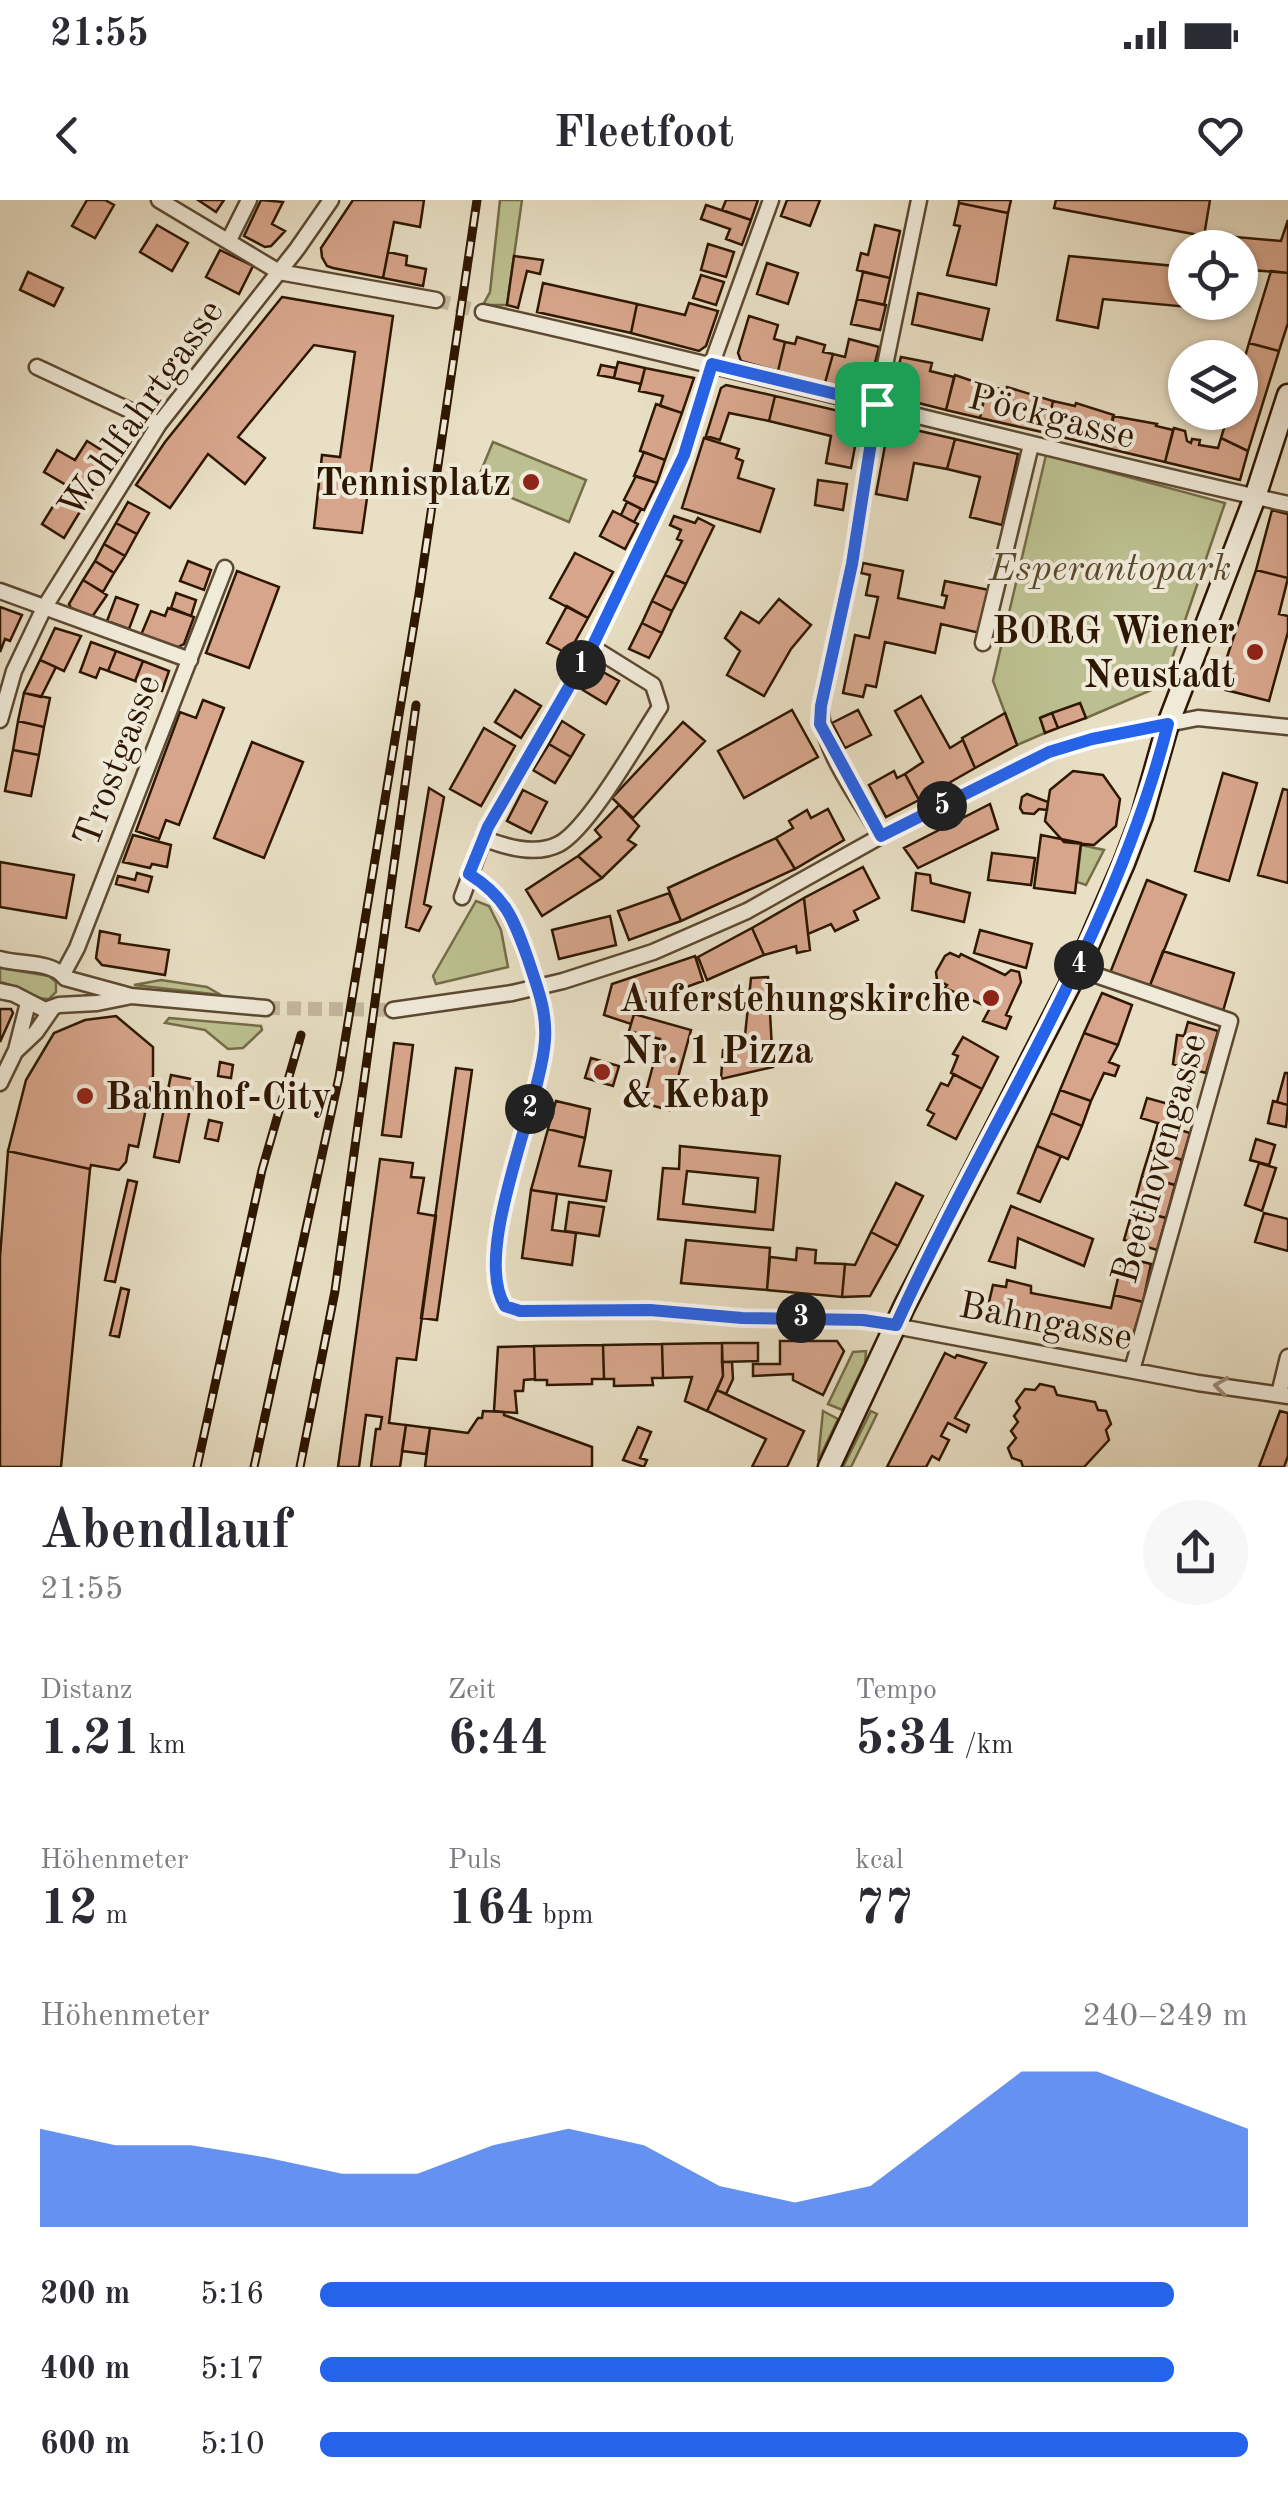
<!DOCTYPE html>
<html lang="de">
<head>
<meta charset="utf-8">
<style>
  body { margin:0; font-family:"Old Standard TT",serif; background:#f7f7f7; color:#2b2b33; height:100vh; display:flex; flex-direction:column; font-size:38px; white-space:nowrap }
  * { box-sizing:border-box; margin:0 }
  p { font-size:32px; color:#7c7c81 }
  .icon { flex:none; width:55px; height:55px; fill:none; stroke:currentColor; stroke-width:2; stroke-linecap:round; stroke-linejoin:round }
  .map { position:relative; height:1267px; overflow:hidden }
  .sheet { display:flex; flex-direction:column; background:#fff; flex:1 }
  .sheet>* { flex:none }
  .fabs { position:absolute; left:1168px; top:30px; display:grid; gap:20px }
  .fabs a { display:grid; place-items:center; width:90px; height:90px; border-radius:50%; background:#fff; box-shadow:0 2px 8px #0004; font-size:50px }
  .pin { position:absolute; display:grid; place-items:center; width:85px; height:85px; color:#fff; margin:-42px; border-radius:20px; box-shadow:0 5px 15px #0006 }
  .km { position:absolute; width:50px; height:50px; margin:-25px; border-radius:50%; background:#222; color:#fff; font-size:28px; line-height:50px; text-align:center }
  .round { display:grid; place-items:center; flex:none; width:105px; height:105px; border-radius:52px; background:#f7f7f7 }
  .headline { display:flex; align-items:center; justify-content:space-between; height:170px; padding:0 40px }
  h1 { font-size:55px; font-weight:700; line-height:75px }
  .stats { display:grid; grid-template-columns:repeat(3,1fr); gap:15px; height:170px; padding:10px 40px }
  .stats div { display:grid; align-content:center }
  .stats b { font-size:50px; font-weight:700 }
  .stats small { font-size:28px; font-weight:400 }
  .stats p { font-size:28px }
  .chart { height:280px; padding:20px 40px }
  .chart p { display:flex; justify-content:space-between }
  .chart svg { width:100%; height:180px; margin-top:10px; fill:#2563eb; opacity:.7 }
  ul { padding:0 40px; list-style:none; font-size:32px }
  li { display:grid; grid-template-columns:160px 120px 1fr; align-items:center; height:75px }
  li i { height:25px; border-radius:12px; background:#2563eb }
  .status { display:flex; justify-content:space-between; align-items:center; height:70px; padding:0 50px; background:#fff; direction:ltr }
  .status svg { height:28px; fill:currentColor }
  header { display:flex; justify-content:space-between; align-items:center; height:130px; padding:0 40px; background:#fff; font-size:45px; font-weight:700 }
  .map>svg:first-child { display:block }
  .green { fill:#bcc090; stroke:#756c48; stroke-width:2.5 }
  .building { fill:#d7a58b; stroke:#2e1700; stroke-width:2.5; fill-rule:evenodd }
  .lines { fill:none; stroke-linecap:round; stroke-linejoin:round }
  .street-tunnel { stroke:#c3b79d; stroke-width:14; stroke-dasharray:14 7; stroke-linecap:butt }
  .street-casing { stroke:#5c4931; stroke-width:19 }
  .secondary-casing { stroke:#2e1700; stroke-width:25 }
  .street { stroke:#f0ead9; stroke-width:14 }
  .secondary { stroke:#f0ead9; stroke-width:20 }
  .rail-casing { stroke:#2e1700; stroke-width:9 }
  .rail { stroke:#f0ead9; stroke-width:5; stroke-dasharray:15; stroke-linecap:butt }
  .oneway { stroke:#998b77 }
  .route-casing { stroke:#fff; stroke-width:20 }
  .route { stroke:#2563eb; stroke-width:12 }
  .poi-dot { fill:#8f2418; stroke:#f0ead9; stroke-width:4 }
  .labels { text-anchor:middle; stroke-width:8; stroke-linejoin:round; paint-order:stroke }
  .street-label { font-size:38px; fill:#2e1700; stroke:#f0ead9 }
  .poi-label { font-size:38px; font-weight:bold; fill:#2e1700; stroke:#f0ead9; text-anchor:end }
  .park-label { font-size:38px; font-style:italic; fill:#594a2b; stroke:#f0ead9 }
</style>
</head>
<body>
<div class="status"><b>21:55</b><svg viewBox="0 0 49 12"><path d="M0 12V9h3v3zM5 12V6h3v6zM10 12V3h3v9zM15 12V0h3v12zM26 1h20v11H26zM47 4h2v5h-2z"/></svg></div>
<header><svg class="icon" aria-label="back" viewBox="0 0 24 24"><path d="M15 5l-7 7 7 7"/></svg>Fleetfoot<svg class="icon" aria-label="heart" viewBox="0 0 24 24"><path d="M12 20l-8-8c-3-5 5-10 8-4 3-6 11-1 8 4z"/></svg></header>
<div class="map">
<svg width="1288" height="1267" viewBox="0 0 1288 1267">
  <rect width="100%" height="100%" fill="#e8dfc4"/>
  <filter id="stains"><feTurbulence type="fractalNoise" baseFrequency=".002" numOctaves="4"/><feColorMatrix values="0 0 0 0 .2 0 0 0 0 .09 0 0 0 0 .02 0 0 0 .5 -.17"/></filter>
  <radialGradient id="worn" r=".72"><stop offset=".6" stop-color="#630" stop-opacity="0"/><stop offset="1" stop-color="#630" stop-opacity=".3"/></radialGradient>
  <path class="green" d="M500,0H522L507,105H483L490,92Z
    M493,242L586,280L569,322L476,283Z
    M1046,255L1225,303L1163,485L1086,518L1080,503L1041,517L1045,533L1017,545L993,481Z
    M1081,645L1104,650L1086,685L1077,682Z
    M476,701L489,706L501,730L508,767L436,784L433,776Z
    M0,768L49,776L56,782V792L49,799C34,800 16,785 0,782Z
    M161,780L207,787L221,795L134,785Z
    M169,818L261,826L262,830L243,848L228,849L205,830L165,823Z
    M866,1151L865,1163L842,1210L828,1204L853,1152Z
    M823,1211L838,1219L818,1261Z
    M871,1211L877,1214L851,1267H843Z"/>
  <path class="building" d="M87,0H105L114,5L95,38L72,26Z
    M198,0H224L216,12Z
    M261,0L283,2L272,24L285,31L271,46L265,47L244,36Z
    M353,0H424L420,27L394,22L383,78L333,68L327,66L322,57L321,48Z
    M726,0H758L751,20L722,10Z
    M787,0H820L810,26L781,16Z
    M959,0H1011L1008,13L959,3Z
    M1056,0H1210L1204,36L1054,8Z
    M959,3L1008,13L996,85L947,75L960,26L954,25Z
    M706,5L751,20L742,45L726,39L730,29L701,19Z
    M1288,20V73L1240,69V48H1224L1225,36L1281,41Z
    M157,25L188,43L172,71L140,52Z
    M875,25L900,31L890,78L857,70L861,53L868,55Z
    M708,44L734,52L726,77L701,70Z
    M220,50L253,66L239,94L206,77Z
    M388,52L407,56L406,65L426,69L423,86L383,78Z
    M514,56L543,60L540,74L527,71L518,108L507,105Z
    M1069,56L1185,67V102H1210V109L1103,99L1098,128L1057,120Z
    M767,63L798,73L788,104L757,94Z
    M1271,71L1288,73V123L1279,151L1249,143Z
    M28,72L63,88L54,106L20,90Z
    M863,72L890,78L884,105L857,99Z
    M701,75L724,82L716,105L693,98Z
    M543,83L637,104L631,133L537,112Z
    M918,93L989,109L982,140L912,124Z
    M282,97L393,116L362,333L314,328L322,255L340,257L355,152L314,145L238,237L265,258L245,284L208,254L170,308L136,285L165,242Z
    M857,99L886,105L880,130L851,124Z
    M689,103L718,111L706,146L699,151L631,133L637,104L685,115Z
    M749,116L778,125L774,139L785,142L778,171L741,161L738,153Z
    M797,137L825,145L823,152L833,154L825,183L778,171L785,142L795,144Z
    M849,139L879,147L869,186L861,193L825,183L833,154L845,157Z
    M1249,143L1279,151L1248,251L1221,238L1229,212H1240V174Z
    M901,157L932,163L930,171L954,177L946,210L891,196Z
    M618,162L645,168L641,184L614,178Z
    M601,165L616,168L614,178L598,175Z
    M645,168L694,178L682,213L660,206L663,196L639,191Z
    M955,175L987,186L980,218L946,210Z
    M726,185L775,196L769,221L729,213L720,240L706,236L721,188Z
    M987,186L1006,190L1007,187L1053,201L1046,233L980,218Z
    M775,196L856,215L860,220L851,268L826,263L831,236L769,221Z
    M1053,201L1075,206L1076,203L1114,215L1106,248L1046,233Z
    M656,204L682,213L665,260L640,251Z
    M1113,216L1157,224L1156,226L1173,230L1165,262L1106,248Z
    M889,224L955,239L947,269L914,263L907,300L876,294Z
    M1174,228L1185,231L1187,241L1191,243L1192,239L1200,240L1199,245L1218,248L1221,238L1248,251L1240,280L1165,262Z
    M704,238L739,249L736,258L743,261L738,278L774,289L760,332L682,308Z
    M955,239L1018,254L1002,325L970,317L980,277L947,269Z
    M87,241L111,256L84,305L62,292L66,285L44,272L57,250L75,260Z
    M644,252L665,260L657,283L634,276Z
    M636,276L657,283L644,310L624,300Z
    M818,280L847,284L843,310L815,305Z
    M62,292L84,305L64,338L42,324Z
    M128,302L149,313L137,334L116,323Z
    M627,302L641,309L634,322L621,315Z
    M1272,310L1288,314V378L1256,370Z
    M613,311L638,324L625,349L600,336Z
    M674,316L695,323L698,318L714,326L686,384L665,375L682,341L677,339L681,330L670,325Z
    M116,323L137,334L125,356L104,344Z
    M104,344L125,356L114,373L95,361Z
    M575,353L613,372L588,418L550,398Z
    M95,361L114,373L103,392L83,380Z
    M188,361L211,370L204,390L180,381Z
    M863,363L903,371L898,398L944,408L947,396L942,395L945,381L989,390L980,433L941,424L935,453L885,442L876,487L866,485L863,497L843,493L855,435L869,438L878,397L866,395L870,375L861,373Z
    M1256,370L1288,378L1279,414L1288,416V432L1269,501L1226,490L1231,475L1222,472Z
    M237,371L279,387L249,468L206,453Z
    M665,375L686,384L672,411L652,401Z
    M83,380L107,395L92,417L71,408L69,404Z
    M176,393L196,400L191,416L171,408Z
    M116,397L138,405L129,429L107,421Z
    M779,399L811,425L791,449L764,496L727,475L740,451L725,438L741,412L759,423Z
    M652,401L672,411L662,433L642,423Z
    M567,406L588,418L568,454L547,443Z
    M0,407L22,415L10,441L5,439L0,452Z
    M168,408L194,417L184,444L176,448L141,435L151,411L165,416Z
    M642,423L662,433L649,458L629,449Z
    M55,428L81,436L64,471L40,460Z
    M91,442L116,451L108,471L100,468L96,478L80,472Z
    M116,451L143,461L135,481L108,471Z
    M40,460L56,467L41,497L24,493Z
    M143,461L169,471L162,491L135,481Z
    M596,468L619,481L606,504L583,490Z
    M515,490L541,506L521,538L495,522Z
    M24,493L50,498L44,527L18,521Z
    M921,496L950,548L963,540L975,568L919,600L905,574L923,562L895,511Z
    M203,500L224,508L179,625L166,620L159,639L136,631L180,512L196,518Z
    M1080,503L1086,518L1058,528L1052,513Z
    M792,510L818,557L744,598L718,551Z
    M858,510L871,535L845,548L832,523Z
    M1005,513L1017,545L975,568L962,538Z
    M1052,513L1058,528L1045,533L1040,518Z
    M18,521L44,527L39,555L13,550Z
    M562,521L584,535L571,557L549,544Z
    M683,522L705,541L633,618L612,598Z
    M484,528L515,546L481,606L450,589Z
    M252,542L303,562L264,658L214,638Z
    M549,544L571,557L555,583L533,570Z
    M13,550L39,555L31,596L5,591Z
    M894,571L897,578L905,574L919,600L886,617L869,585Z
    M1073,571L1103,575L1120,599L1116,626L1094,645L1064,642L1045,621L1050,590Z
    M1223,573L1257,583L1229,681L1195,671Z
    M429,588L444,597L424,704L431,707L419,731L406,727Z
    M1283,589L1288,590V683L1258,675Z
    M523,590L547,602L531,633L507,621Z
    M1027,594L1048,602L1047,610L1039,609L1034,614L1023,613L1020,608L1022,597Z
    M990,604L998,629L918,668L904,648Z
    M619,605L639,626L628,640L636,645L602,678L578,656L601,637L595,630Z
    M828,609L844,640L795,669L776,638L793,628L789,621L807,610L811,618Z
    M133,635L171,645L167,667L152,664L150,668L123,662Z
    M1041,635L1081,643L1075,693L1034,688Z
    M776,638L795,669L681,721L668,688Z
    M992,653L1035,658L1031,685L988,680Z
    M578,656L602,678L542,716L526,690Z
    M0,662L74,675L66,718L0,707Z
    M863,667L879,698L854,711L858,720L835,731L831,724L808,734L804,698Z
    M137,673L152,677L148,692L116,684L118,676L135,680Z
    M916,673L930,675L931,683L970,693L964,722L912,710Z
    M1147,680L1186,695L1149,788L1110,773Z
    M669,693L681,721L629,740L618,711Z
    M804,698L810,750L797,753L796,746L764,755L752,728Z
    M610,716L616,745L559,759L552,730Z
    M752,728L764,755L707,780L698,757Z
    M980,730L1032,744L1026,768L974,753Z
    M100,731L120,735L119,743L169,750L165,775L102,765L96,758Z
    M1163,751L1234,773L1223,811L1149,788Z
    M950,753L959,757L961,754L1005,775L1011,770L1019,772L1021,782L1006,815L1011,817L1006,829L983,821L990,808L945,788L947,785L937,780L936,772L945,756Z
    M695,756L703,781L637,805L631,824L604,815L612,784Z
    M768,777L773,867L721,879L723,850L744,845L751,778Z
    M1102,793L1132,805L1118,845L1084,833Z
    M0,809H11L13,813L0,842Z
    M634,814L691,830L669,910L643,903L660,839L629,831Z
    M116,816L153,847V875L138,947L129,945L126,962L119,970L91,965L90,969L8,951L26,880L54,833L85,820Z
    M1188,822L1218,831L1206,873L1173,864L1177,835L1184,836Z
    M1084,833L1118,845L1109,862L1119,866L1115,876L1104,873L1091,901L1060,890Z
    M963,837L998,857L982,889L951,873L958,856L953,854Z
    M394,843L413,845L401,937L382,935Z
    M591,858L619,866L613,886L585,878Z
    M220,862L233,865L231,878L218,876Z
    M456,868L472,870L437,1120L421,1118Z
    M1285,873H1288V905L1277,902Z
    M954,874L982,889L956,939L928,925L934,914L927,910L941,883L948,886Z
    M171,875L196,880L179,962L154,957Z
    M1060,890L1091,901L1082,926L1051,913Z
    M1147,898L1176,906L1170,927L1141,918Z
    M556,901L590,909L585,938L548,929Z
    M1273,901L1288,905L1286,927L1268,923Z
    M1051,913L1082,926L1068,959L1037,946Z
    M209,920L222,923L218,941L205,938Z
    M1158,923L1190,933L1182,960L1150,950Z
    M548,929L585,938L579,966L611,971L606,1001L531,990Z
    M1256,939L1275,945L1269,965L1250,960Z
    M680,946L780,956L773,1030L658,1019L663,968L679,969ZM687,971L758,978L755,1012L683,1004Z
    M1037,946L1061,956L1040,1002L1018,993Z
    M1150,950L1182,960L1175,985L1142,976Z
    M8,951L90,969L61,1267H0V1057Z
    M380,959L413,963L411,977L424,978L418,1013L436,1016L416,1160L397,1158L389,1223L406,1225L400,1267H371L376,1229H380L382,1217L366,1215L359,1267H338Z
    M1259,963L1276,968L1262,1011L1245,1005Z
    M1142,976L1175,985L1166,1018L1133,1009Z
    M128,980L137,982L115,1082L105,1080Z
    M896,983L923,996L898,1046L871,1032Z
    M531,990L557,994L552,1030L576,1033L572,1065L522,1058Z
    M569,1002L604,1007L599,1036L565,1031Z
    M1011,1006L1093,1039L1084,1066L1018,1038L1015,1068L989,1061Z
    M1133,1009L1166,1018L1157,1050L1124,1040Z
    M1264,1013L1288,1019V1051L1255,1042Z
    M871,1032L898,1046L870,1096L842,1097L845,1064L855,1065Z
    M686,1040L770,1048L767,1090L681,1083Z
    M797,1048L816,1050L815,1063L845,1064L842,1097L767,1090L770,1057L796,1060Z
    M1123,1057L1151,1064L1143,1102L1114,1095Z
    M1007,1080L1031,1086V1093L1111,1108L1114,1095L1143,1102L1130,1145L986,1115L993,1085L1006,1087Z
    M121,1088L129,1090L119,1137L110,1135Z
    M780,1141H837L844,1151L823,1195L793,1180V1174L753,1176V1164H780Z
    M722,1143H758V1161L722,1162Z
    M722,1143L723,1176L707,1211L685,1201L692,1177L663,1178L662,1144Z
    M662,1144L663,1178H652L653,1185L614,1186V1179H604L603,1145Z
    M603,1145L604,1179H592V1184L547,1185V1180H535L534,1146Z
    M534,1146L535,1179L524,1180L523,1191H515L517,1213L494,1211L498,1147Z
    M945,1153L955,1158L957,1155L986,1163L955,1218L969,1225L966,1232L948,1223L941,1236L949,1240L939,1260L932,1256L926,1267H887Z
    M722,1162H732L733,1179L726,1194L717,1190L723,1176Z
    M1040,1184L1054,1187L1057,1195L1095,1202L1098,1210L1106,1211L1111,1224L1106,1230L1109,1240L1084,1267H1023L1021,1261L1012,1258L1008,1248L1016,1238L1011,1231L1018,1222L1014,1216L1020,1208L1016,1201L1025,1189L1035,1190Z
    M717,1190L804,1231L787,1267H752L766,1239L707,1211Z
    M483,1211L504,1212V1215L592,1247V1267H425L430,1228L468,1233L478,1218H482Z
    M1280,1211L1288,1213V1256L1284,1267H1259Z
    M406,1225L430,1228L426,1254L402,1251Z
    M638,1227L651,1232L640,1258L647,1260L644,1267L623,1260Z"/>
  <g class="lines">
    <path class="street-tunnel" d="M436,100L483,112
      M266,808L393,810"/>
    <defs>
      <path id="street" d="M159,0L279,72L436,100
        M229,40L249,0
        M483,112C752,172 1019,244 1288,304
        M37,167L159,224
        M0,391L190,460
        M983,443L1031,245
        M0,520L14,471L44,408L159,224L297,49L331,0
        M881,636C860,599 820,549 821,506L852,364L877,204L919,0
        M483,638C505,647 536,656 559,644C589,628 639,539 660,507L653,485L592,447
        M469,674C501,694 513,717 525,752C536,782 547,808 545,840C541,904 471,1051 505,1106L520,1111L650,1110L742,1118L863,1120L1198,1183L1288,1196
        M462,697L488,627L592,447L684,255L712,163L771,0
        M0,759C20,765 53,761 65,778L131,796L266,808
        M1078,769L1230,821L1132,1170
        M63,774L77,748L225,368
        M0,791L14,794L45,810L59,805L97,803L127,797
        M393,810L512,793L563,781L653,752L747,711L881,636L1049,552L1092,539L1198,518L1288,527
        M17,850L36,832L52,809
        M0,883L16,850L28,803
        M1279,1194L1288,1157"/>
      <path id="secondary" d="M829,1267L905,1105L1078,769L1124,663L1142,616L1168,524L1255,297L1288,195"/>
    </defs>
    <use href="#street" class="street-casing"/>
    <use href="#secondary" class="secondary-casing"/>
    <use href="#street" class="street"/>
    <use href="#secondary" class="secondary"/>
    <defs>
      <path id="rail" d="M197,1267L262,970L301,835
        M254,1267L339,877L419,394L477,0
        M300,1267L335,1091L416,505"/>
    </defs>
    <use href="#rail" class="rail-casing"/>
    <use href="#rail" class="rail"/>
  </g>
  <defs><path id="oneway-chevron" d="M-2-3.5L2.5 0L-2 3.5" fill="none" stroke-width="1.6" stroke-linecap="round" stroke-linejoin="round" transform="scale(2.5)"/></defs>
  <use class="oneway" href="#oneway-chevron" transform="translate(1221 1186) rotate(-172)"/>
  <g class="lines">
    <defs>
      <path id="route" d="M712,164L877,204L852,364L821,506L820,524L881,636L1049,552L1092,539L1168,524C1113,740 987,924 896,1125L863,1120L742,1118L650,1110L520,1111L505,1106C471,1051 541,904 545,840C547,810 537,787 528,759C514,720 506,697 469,674L488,627L592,447L684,255Z"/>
    </defs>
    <use href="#route" class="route-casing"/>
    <use href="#route" class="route"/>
  </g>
  <g class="poi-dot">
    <circle cx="531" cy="282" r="10"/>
    <circle cx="1255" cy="452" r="10"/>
    <circle cx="991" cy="798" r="10"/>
    <circle cx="602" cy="872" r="10"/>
    <circle cx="85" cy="896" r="10"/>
  </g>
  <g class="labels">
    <g class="street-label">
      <text transform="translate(140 208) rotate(-55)" y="13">Wohlfahrtgasse</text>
      <text transform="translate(1052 215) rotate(14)" y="13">Pöckgasse</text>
      <text transform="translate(116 560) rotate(-69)" y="13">Trostgasse</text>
      <text transform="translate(1158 958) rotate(-74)" y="13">Beethovengasse</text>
      <text transform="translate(1046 1120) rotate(11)" y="13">Bahngasse</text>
    </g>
    <g class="poi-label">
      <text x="511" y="295">Tennisplatz</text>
      <text x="1235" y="443">BORG Wiener<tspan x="1235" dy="44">Neustadt</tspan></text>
      <text x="971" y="811">Auferstehungskirche</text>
      <text x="622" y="863" text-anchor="start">Nr. 1 Pizza<tspan x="622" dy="44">&amp; Kebap</tspan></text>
      <text x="105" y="909" text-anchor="start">Bahnhof-City</text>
    </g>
    <g class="park-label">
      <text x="1110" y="380">Esperantopark</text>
    </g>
  </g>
  <rect width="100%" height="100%" filter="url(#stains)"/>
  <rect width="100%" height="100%" fill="url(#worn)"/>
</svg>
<div class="fabs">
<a><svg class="icon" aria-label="locate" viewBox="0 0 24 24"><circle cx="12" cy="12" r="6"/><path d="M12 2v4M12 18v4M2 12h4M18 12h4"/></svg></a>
<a><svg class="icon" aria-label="layers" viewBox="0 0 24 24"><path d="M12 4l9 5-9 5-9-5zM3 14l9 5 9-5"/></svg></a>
</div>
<div class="pin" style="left:877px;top:204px;background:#1e9e55"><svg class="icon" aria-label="arrive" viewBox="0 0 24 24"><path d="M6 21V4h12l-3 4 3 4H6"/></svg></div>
<b class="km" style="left:581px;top:465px">1</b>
<b class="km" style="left:530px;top:909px">2</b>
<b class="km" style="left:801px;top:1118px">3</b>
<b class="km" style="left:1079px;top:765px">4</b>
<b class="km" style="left:942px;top:606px">5</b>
</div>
<section class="sheet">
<div class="headline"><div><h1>Abendlauf</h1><p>21:55</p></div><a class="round"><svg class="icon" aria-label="share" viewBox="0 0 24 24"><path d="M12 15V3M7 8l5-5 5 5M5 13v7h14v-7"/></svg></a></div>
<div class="stats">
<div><p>Distanz</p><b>1.21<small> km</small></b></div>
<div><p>Zeit</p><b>6:44</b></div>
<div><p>Tempo</p><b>5:34<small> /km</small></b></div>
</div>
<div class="stats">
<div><p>Höhenmeter</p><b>12<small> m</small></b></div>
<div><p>Puls</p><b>164<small> bpm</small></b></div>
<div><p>kcal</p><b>77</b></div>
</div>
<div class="chart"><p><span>Höhenmeter</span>240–249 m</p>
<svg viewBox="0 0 160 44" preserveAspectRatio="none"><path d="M0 44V20L10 24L20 24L30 27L40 31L50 31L60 24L70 20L80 24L90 34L100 38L110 34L120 20L130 6L140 6L150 13L160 20V44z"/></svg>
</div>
<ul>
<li><b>200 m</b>5:16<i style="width:92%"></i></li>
<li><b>400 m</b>5:17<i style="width:92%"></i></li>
<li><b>600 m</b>5:10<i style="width:100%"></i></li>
</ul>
</section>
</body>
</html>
